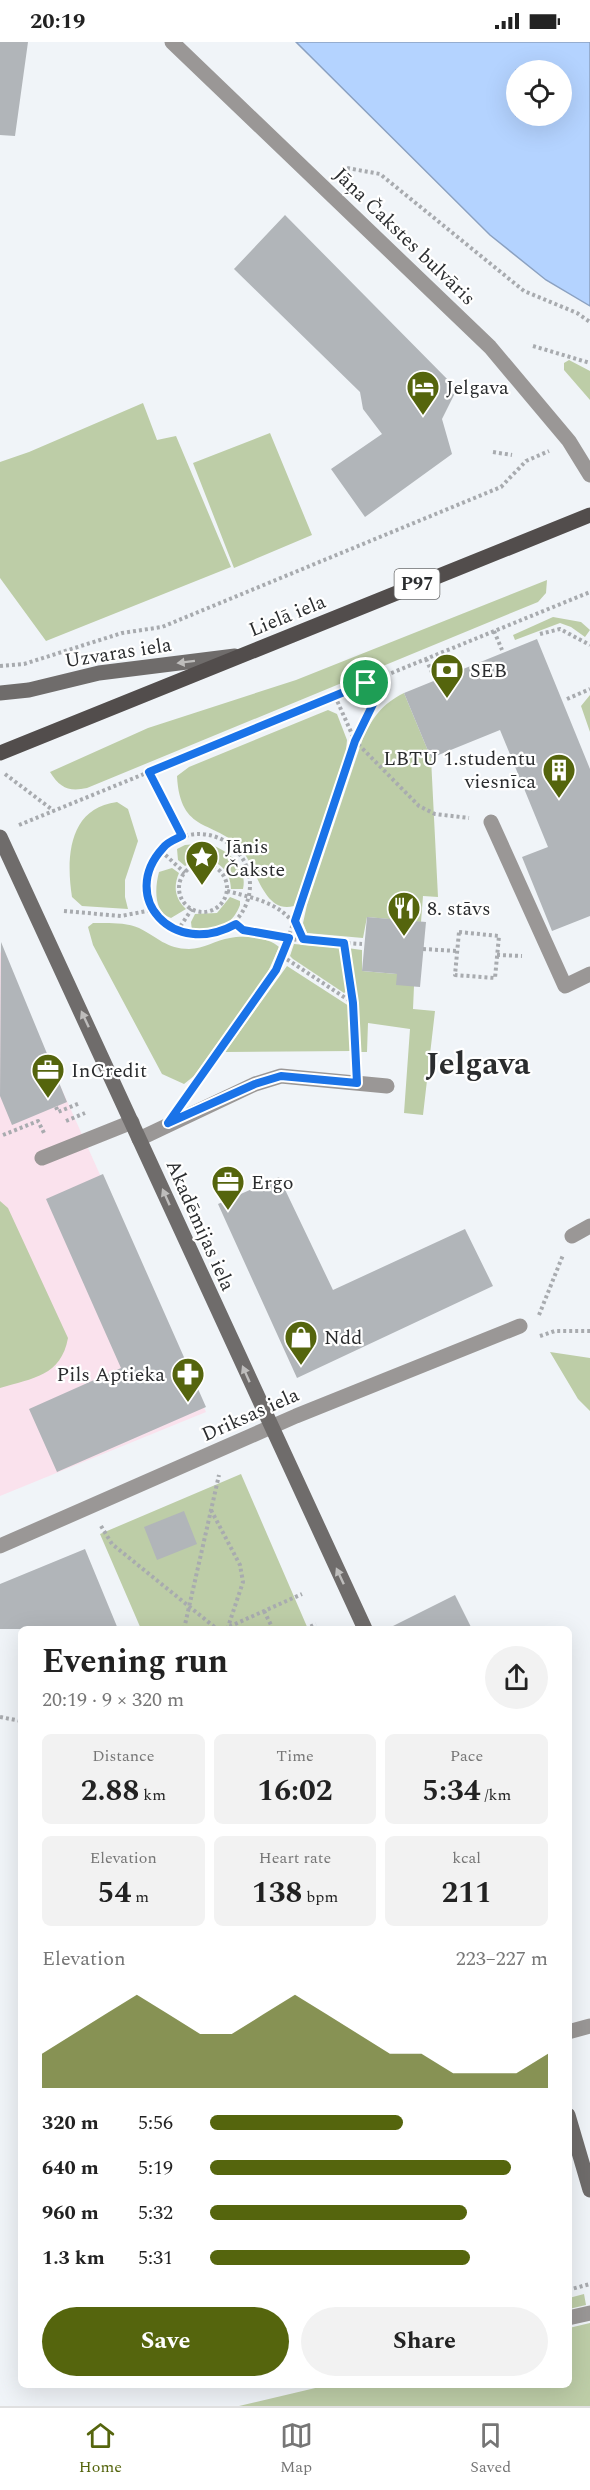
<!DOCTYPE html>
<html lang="en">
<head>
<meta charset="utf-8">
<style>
  body { margin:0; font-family:Spectral,serif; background:#f2f2f2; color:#222; height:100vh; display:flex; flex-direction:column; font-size:22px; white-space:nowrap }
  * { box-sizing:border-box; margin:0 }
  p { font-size:20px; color:#767676 }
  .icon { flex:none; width:33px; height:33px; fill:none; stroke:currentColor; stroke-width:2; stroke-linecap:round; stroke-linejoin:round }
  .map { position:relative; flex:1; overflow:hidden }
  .panel { position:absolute; left:18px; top:1584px; width:554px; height:762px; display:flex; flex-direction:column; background:#fff; border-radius:9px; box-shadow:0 6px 24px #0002 }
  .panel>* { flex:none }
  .tools { position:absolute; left:506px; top:18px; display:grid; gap:12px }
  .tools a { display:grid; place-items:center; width:66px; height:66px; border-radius:50%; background:#fff; box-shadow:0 6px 24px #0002; font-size:30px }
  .pin { position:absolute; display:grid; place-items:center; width:51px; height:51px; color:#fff; margin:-26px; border:3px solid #fff; border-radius:50%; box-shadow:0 2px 6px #0007 }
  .round { display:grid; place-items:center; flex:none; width:63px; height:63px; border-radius:32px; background:#f2f2f2 }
  .head { display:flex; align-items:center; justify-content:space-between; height:102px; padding:0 24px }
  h1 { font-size:33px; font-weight:700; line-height:45px }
  .stats { display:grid; grid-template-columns:repeat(3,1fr); gap:9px; height:102px; padding:6px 24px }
  .stats div { display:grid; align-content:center; border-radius:9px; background:#f2f2f2; text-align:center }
  .stats b { font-size:30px; font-weight:700 }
  .stats small { font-size:16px; font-weight:400 }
  .stats p { font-size:16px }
  .chart { height:168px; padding:12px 24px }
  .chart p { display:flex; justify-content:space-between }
  .chart svg { width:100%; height:108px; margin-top:6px; fill:#55650d; opacity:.7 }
  .cta { display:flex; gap:12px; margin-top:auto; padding:12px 24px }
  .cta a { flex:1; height:69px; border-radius:36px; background:#55650d; color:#fff; font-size:24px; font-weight:700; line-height:69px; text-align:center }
  .cta a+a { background:#f2f2f2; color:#222 }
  ul { padding:0 24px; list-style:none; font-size:20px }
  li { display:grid; grid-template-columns:96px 72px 1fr; align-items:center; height:45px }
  li i { height:15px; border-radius:8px; background:#55650d }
  .status { display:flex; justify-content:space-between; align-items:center; height:42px; padding:0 30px; background:#fff; direction:ltr }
  .status svg { height:16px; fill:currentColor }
  .tab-bar { display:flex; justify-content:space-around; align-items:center; height:84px; border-top:2px solid #e0e0e0; background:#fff; font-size:16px; color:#767676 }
  .tab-bar a { display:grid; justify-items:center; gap:3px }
  .tab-bar .current { color:#55650d }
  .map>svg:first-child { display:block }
  .commercial { fill:#fae2ed }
  .green { fill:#bdcda7 }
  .water { fill:#b4d3ff; stroke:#8ba1c1; stroke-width:1.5; fill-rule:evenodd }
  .building { fill:#b1b5b9 }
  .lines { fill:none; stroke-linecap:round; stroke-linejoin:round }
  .path { stroke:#a8abaf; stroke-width:4; stroke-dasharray:3 3; stroke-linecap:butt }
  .lane { stroke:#9a9796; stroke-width:15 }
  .street { stroke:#9a9796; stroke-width:15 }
  .secondary { stroke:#6f6c6b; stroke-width:15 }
  .primary { stroke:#524d4c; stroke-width:15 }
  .oneway { fill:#bebdbc }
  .route-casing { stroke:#fff; stroke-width:12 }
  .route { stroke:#1a73e8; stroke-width:8 }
  .labels { text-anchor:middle; stroke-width:4.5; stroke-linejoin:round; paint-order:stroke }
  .shield { fill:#fff; stroke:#6b6c6d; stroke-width:1.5 }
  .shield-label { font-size:18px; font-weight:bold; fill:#2b2d2f }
  .street-label { font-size:20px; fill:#2b2d2f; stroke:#fff }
  .poi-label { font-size:20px; fill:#2b2d2f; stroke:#fff; text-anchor:start }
  .town-label { font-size:32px; font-weight:bold; fill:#2b2d2f; stroke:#fff }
</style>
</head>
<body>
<div class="status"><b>20:19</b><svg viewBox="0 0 49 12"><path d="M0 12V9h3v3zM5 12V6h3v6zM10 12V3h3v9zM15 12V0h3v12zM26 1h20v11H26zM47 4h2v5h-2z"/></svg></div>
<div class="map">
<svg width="590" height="2364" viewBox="0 0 590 2364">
  <rect width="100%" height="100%" fill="#f0f4f8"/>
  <path class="commercial" d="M0,909L206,1370L0,1454Z"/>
  <path class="green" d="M569,318L590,329V358L564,328V321Z
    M143,361L157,398L176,394L231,525L46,599L0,536V420L29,410Z
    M270,391L312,493L234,526L193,421Z
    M547,538L546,551L538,560L87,746C69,750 60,746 50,730L148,686L296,638Z
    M553,575L581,580L590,588L585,595L571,585L560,581L515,598L513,593Z
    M404,651L431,716L438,855L423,854L421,880L367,875L363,896L307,891L303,881L307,863L363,696C373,675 382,662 404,651Z
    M590,653V690L581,664Z
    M328,668L337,672L347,698L346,709L294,864C263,873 256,823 241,807C215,777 180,793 177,734L189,725Z
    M117,760L128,767L138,799L125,838V855L128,867L82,864L72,855C66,817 68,766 117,760Z
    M207,801C227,808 248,823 243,847H231C230,820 206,812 185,824L178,818L177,807L185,803Z
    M172,826L179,831C173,845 175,857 186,867L171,876C153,870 155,845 159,830Z
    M230,855L240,859V863C233,883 213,893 192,889L191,880L195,872L217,871Z
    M93,881C108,881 125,880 139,886C157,895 167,907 189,907C204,907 216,898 230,896C243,893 269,895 279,905L267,932L194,1034L184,1042L162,1032L93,903L88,885Z
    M294,902L340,906L347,949L344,951L293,917L290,914Z
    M347,906L362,908V929L397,932L414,944L413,967L435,969L423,1073L404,1071L410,987L368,981L367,1010H360L356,956Z
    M287,924L349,964L352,1009L225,1010Z
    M0,1159L8,1166L68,1296C61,1334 33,1336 0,1346Z
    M550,1310L590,1316V1369L578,1357Z
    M241,1432L308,1587H141L100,1492Z
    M584,2252L586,2263L569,2267V2256Z
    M590,2281V2364H239L328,2343H568L569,2286Z"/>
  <path class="water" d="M296,0H590V264L546,238L490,193ZM516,28H561V74H516Z"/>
  <path class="building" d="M0,0H28L15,94L0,93Z
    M285,173L457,347L442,377L452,412L365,475L331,427L382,392L363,367L360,350L234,227Z
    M537,597L590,727V874L552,889L522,815L548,805L500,688L431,716L404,651Z
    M367,875L426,880L420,945L396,943L397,932L362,929Z
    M1,900L67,1060L12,1083L0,1054Z
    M103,1132L206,1365L57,1430L29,1367L121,1326L46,1157Z
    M279,1135L333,1248L465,1187L493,1244L297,1336L218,1162Z
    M184,1469L197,1502L157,1518L144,1485Z
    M85,1507L118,1587H0V1542Z
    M455,1553L472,1587H387Z"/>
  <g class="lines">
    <path class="path" d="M347,126L380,132L524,249L577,271L590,280
      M533,304L590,321
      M493,410L512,413
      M494,589L502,608
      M540,592L560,587L590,603
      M426,617L434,635
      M0,624L24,622L122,591L162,585L501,445L526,419L549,409
      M335,654L355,699L419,764L435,772L469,776
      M567,657L590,647
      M149,730L182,794
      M5,732L54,769
      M19,783L590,550
      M148 843a51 51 0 1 1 102 0a51 51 0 1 1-102 0Z
      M161,809L185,831
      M179 846a24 24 0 1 1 48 0a24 24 0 1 1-48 0Z
      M227,849C261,858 287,862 303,897
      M64,869L121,874L152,868
      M236,882C257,899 333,900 362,902
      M177,889L192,867
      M459,890L499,894L495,936L455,933Z
      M344,901L353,961L356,1020
      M423,907L457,909
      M497,913L522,914
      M282,914L353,961
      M195,1044L276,928L282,914L355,699L374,660L366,641
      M56,1065L58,1070L80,1061
      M66,1079L85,1071
      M3,1093L38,1079L45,1093
      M539,1273L563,1213
      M540,1294L555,1289H590
      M211,1468L240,1523L243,1540L228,1585
      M101,1484L112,1502L217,1587
      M264,1569L273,1587
      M184,1587L219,1433
      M224,1587L302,1552
      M305,1587L316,1582
      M0,1675L21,1679
      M568,2248L590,2242"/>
    <path class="lane" d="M491,780L565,944L590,932
      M139,1097L255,1042L281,1034L387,1044
      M42,1116L132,1080
      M572,1194L590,1184
      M568,2276L590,2271"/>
    <path class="street" d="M172,0L490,305L569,399L590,433
      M0,1504L296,1374L520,1284
      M568,1990L590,1984"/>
    <path class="secondary" d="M0,651L29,648L99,631L235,614
      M0,795L365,1587
      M568,2073L590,2148"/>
    <path class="primary" d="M0,711L590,473"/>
  </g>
  <defs><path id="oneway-solid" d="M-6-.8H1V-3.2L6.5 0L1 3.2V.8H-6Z" transform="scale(1.5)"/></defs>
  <g class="oneway">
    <use href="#oneway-solid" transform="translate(186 620) rotate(173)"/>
    <use href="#oneway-solid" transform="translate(85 977) rotate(-115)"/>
    <use href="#oneway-solid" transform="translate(166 1155) rotate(-114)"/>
    <use href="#oneway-solid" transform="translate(246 1332) rotate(-114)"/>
    <use href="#oneway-solid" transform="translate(340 1534) rotate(-115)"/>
  </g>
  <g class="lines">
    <defs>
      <path id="route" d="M366,641L374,660L355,699L295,879L303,897L344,901L353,961L357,1041L281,1034L255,1042L168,1081L276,928L289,896L243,888L236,882C173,917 118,855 163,806C167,800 176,797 182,794L149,730Z"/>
    </defs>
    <use href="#route" class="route-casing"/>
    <use href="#route" class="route"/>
  </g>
  <defs>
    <symbol id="hotel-pin" viewBox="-11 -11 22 30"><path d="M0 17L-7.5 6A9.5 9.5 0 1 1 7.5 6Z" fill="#55650d" stroke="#fff"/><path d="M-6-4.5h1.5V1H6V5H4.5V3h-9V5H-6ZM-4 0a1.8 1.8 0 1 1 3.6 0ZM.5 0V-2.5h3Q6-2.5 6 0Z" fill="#fff"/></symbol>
    <symbol id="bank-pin" viewBox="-11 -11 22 30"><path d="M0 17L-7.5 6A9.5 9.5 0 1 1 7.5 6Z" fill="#55650d" stroke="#fff"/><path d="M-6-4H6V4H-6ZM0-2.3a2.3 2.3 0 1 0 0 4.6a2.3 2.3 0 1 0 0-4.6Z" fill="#fff"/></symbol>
    <symbol id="building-pin" viewBox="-11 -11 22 30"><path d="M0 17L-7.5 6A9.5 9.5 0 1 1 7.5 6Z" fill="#55650d" stroke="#fff"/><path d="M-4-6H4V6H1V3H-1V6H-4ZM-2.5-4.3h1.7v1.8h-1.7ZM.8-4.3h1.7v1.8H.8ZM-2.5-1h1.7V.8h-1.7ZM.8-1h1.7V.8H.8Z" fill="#fff"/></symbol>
    <symbol id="sight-pin" viewBox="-11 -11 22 30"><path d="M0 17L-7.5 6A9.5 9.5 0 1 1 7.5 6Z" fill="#55650d" stroke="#fff"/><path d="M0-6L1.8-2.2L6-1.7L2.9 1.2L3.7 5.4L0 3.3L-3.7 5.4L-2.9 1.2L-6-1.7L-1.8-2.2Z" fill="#fff"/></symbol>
    <symbol id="restaurant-pin" viewBox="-11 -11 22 30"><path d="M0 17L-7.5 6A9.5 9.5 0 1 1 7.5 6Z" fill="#55650d" stroke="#fff"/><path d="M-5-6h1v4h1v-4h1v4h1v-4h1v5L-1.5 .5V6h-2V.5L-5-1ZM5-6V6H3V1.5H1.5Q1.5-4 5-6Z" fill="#fff"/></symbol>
    <symbol id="office-pin" viewBox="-11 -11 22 30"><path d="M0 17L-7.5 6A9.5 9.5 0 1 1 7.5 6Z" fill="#55650d" stroke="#fff"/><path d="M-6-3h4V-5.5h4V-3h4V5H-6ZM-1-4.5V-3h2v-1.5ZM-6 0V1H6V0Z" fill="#fff"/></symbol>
    <symbol id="shop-pin" viewBox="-11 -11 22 30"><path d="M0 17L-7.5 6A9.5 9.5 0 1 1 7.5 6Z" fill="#55650d" stroke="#fff"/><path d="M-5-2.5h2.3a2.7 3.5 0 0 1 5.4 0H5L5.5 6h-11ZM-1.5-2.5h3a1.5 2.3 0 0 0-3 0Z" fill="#fff"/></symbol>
    <symbol id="pharmacy-pin" viewBox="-11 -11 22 30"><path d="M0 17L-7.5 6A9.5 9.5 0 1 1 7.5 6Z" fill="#55650d" stroke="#fff"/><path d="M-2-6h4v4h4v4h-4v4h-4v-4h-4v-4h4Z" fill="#fff"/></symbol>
  </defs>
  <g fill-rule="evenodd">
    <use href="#hotel-pin" x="404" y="326" width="38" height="52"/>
    <use href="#bank-pin" x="428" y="609" width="38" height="52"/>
    <use href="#building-pin" x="540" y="709" width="38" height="52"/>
    <use href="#sight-pin" x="183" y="796" width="38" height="52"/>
    <use href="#restaurant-pin" x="385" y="847" width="38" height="52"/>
    <use href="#office-pin" x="29" y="1009" width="38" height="52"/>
    <use href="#office-pin" x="209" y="1121" width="38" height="52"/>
    <use href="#shop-pin" x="282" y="1276" width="38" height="52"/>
    <use href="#pharmacy-pin" x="169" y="1313" width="38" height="52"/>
  </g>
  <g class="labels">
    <rect class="shield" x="394.5" y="527" width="45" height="30" rx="4.5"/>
    <g class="shield-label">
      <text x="417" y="548">P97</text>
    </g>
    <g class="street-label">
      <text transform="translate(405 194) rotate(44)" y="7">Jāņa Čakstes bulvāris</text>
      <text transform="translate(287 573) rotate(-22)" y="7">Lielā iela</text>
      <text transform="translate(118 610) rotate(-9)" y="7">Uzvaras iela</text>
      <text transform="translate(201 1183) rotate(66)" y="7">Akadēmijas iela</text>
      <text transform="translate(250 1372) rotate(-24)" y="7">Driksas iela</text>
    </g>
    <g class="poi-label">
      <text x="446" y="352">Jelgava</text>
      <text x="470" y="635">SEB</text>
      <text x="536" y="723" text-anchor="end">LBTU 1.studentu<tspan x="536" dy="23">viesnīca</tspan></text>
      <text x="225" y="811">Jānis<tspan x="225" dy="23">Čakste</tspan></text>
      <text x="427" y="873">8. stāvs</text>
      <text x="71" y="1035">InCredit</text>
      <text x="251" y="1147">Ergo</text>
      <text x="324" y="1302">Ndd</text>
      <text x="165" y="1339" text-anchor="end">Pils Aptieka</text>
    </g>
    <g class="town-label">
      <text x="478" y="1032">Jelgava</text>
    </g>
  </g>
</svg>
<div class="tools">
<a><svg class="icon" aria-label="locate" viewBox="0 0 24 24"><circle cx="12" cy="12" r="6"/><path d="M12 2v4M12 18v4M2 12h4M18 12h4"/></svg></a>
</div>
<div class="pin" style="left:366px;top:641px;background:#1e9e55"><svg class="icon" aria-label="arrive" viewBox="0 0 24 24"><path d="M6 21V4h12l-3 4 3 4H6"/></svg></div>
<section class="panel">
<div class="head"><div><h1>Evening run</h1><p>20:19 · 9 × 320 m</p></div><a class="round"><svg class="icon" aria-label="share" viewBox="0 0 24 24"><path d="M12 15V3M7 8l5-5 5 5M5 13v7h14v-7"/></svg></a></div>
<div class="stats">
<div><p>Distance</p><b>2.88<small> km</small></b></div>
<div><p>Time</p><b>16:02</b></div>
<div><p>Pace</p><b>5:34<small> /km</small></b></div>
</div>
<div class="stats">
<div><p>Elevation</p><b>54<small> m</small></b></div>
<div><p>Heart rate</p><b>138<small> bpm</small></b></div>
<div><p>kcal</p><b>211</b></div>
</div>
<div class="chart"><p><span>Elevation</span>223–227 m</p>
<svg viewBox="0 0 160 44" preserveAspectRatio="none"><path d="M0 44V30L10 22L20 14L30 6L40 14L50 22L60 22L70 14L80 6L90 14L100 22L110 30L120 30L130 38L140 38L150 38L160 30V44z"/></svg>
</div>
<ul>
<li><b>320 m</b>5:56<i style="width:57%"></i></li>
<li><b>640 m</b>5:19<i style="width:89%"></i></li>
<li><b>960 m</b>5:32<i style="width:76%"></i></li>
<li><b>1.3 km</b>5:31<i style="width:77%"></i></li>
</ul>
<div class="cta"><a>Save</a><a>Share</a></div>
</section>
</div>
<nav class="tab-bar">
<a class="current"><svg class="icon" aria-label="home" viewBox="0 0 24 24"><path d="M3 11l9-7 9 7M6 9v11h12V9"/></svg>Home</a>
<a><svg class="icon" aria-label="map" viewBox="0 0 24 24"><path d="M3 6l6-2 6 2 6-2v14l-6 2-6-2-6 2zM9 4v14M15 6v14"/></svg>Map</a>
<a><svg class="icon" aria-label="saved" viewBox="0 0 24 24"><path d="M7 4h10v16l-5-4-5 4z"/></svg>Saved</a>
</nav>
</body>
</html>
